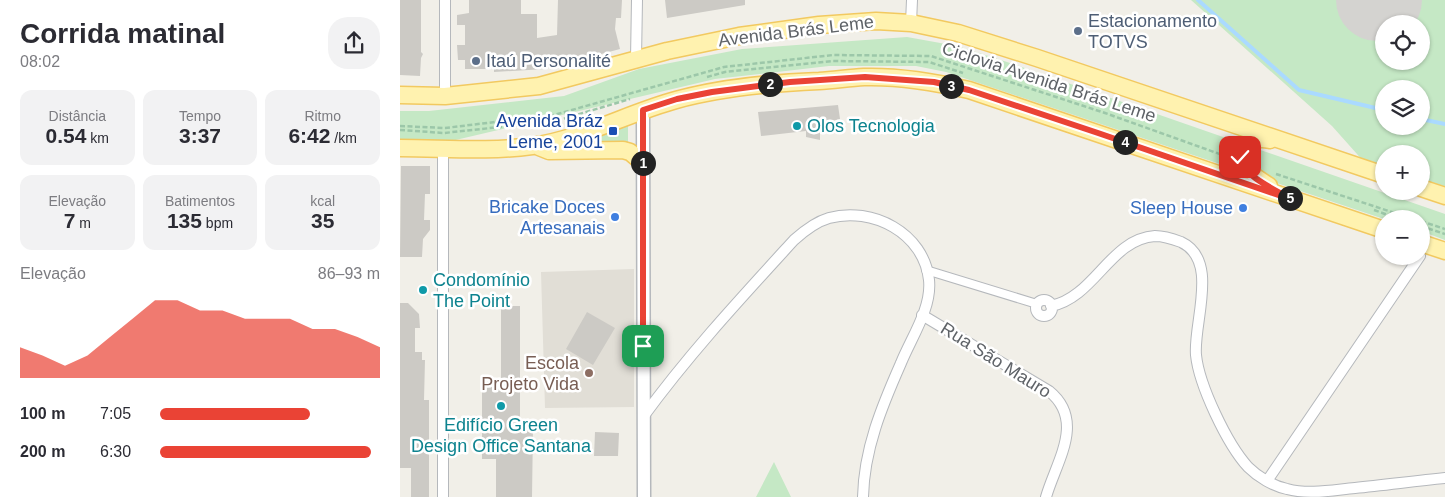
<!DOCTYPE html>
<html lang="pt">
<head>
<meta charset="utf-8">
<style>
  body { margin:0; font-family:Arial,sans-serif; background:#f2f2f3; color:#2b2b33; height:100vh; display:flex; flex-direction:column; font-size:19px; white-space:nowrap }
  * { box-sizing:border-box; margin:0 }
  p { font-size:16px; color:#7c7c81 }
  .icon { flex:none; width:28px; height:28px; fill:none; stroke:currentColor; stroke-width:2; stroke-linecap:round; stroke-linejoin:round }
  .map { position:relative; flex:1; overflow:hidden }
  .panel { display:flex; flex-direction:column; background:#fff; width:400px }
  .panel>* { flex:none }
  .controls { position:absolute; left:975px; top:15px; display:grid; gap:10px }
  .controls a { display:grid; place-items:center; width:55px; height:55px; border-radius:50%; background:#fff; box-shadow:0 1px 4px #0004; font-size:25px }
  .pin { position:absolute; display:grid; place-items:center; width:42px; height:42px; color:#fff; margin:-21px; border-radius:10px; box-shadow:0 2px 8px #0006 }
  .km { position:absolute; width:25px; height:25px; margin:-12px; border-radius:50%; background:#222; color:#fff; font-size:14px; line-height:25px; text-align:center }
  .round { display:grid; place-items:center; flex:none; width:52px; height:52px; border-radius:20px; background:#f2f2f3 }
  .overview { display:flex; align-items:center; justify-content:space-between; height:85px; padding:0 20px }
  h1 { font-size:28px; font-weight:600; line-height:38px }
  .metrics { display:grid; grid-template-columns:repeat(3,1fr); gap:8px; height:85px; padding:5px 20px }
  .metrics div { display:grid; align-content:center; border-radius:12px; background:#f2f2f3; text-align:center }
  .metrics b { font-size:21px; font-weight:600 }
  .metrics small { font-size:14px; font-weight:400 }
  .metrics p { font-size:14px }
  .chart { height:140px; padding:10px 20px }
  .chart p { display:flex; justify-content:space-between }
  .chart svg { width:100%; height:90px; margin-top:5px; fill:#ea4335; opacity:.7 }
  ul { padding:0 20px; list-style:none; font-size:16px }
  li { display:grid; grid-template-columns:80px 60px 1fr; align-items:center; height:38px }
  li i { height:12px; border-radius:6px; background:#ea4335 }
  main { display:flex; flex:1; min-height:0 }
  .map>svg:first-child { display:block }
  .education { fill:#e1ded6 }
  .green { fill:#c5e8c5; fill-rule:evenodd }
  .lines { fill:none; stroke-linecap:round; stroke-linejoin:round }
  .stream { stroke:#aadaff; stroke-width:4 }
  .runway { stroke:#d4d3d0; stroke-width:82 }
  .building { fill:#cccac5 }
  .pedestrian-casing { stroke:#b5b8bc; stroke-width:10 }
  .minor-casing { stroke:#b5b8bc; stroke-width:12 }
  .tertiary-casing { stroke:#b5b8bc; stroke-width:15 }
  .primary-casing { stroke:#f2c960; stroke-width:19 }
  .path { stroke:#9cc7a9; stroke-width:2.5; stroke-dasharray:5 2.5; stroke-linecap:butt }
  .pedestrian { stroke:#fff; stroke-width:8 }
  .minor { stroke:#fff; stroke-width:10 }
  .tertiary { stroke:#fff; stroke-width:12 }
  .primary { stroke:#fff2af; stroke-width:16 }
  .route-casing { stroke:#fff; stroke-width:10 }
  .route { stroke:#ea4335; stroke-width:6 }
  .service-dot { fill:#5c6f8a; stroke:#fff; stroke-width:2 }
  .culture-dot { fill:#0f9aa8; stroke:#fff; stroke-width:2 }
  .transit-dot { fill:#1a4fb4; stroke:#fff; stroke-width:2 }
  .shop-dot { fill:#3f7fe0; stroke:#fff; stroke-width:2 }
  .education-dot { fill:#8d6e63; stroke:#fff; stroke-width:2 }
  .labels { text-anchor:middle; stroke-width:5; stroke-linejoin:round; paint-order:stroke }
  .service-label { font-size:18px; fill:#4e5e75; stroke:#fff; text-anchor:start }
  .street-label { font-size:18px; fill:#5f6368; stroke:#fff }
  .transit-label { font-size:18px; fill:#164399; stroke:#fff; text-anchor:end }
  .culture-label { font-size:18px; fill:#0d838f; stroke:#fff; text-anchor:start }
  .shop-label { font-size:18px; fill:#366cbe; stroke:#fff; text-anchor:end }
  .education-label { font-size:18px; fill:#785e54; stroke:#fff; text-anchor:end }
</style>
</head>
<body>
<main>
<section class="panel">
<div class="overview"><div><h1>Corrida matinal</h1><p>08:02</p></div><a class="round"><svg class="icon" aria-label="share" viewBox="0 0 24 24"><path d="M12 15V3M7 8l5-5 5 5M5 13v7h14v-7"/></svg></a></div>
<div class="metrics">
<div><p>Distância</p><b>0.54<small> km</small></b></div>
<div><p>Tempo</p><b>3:37</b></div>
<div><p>Ritmo</p><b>6:42<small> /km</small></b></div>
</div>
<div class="metrics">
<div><p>Elevação</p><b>7<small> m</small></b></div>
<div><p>Batimentos</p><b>135<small> bpm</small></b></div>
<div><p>kcal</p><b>35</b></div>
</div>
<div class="chart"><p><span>Elevação</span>86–93 m</p>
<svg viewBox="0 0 160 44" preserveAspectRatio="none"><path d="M0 44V29L10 33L20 38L30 33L40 24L50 15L60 6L70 6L80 11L90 11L100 15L110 15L120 15L130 20L140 20L150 24L160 29V44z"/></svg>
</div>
<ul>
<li><b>100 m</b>7:05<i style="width:68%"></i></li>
<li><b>200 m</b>6:30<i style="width:96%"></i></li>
</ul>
</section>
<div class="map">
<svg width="1045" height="497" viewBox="0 0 1045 497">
  <rect width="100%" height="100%" fill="#f1efe8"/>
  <path class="education" d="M234,269V407L145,408L141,272Z"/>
  <path class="green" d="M791,0H1045V190L1021,182V154H984V169L965,163L932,126ZM984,24H1021V61H984ZM984,89H1021V126H984Z
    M507,37L557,46L607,62L1045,214V240L1021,231V219H984L546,72L516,66H429L315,79L47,142L0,141V111H29L164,96L239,69L342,49Z
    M228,122V143L156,147Z
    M374,462L391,497H356Z"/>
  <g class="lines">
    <path class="stream" d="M798,0L899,90L984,110
      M1021,119L1045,124"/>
    <path class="runway" d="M977,0H981"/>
  </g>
  <path class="building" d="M0,0H21V52L23,54L21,58L20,76L0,75Z
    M69,0H121V14H137V38L157,35L158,0H222L221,18H216L215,29L220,49L145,69L94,72V69H65V60H58L57,45H65V25H57V15L69,13Z
    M265,0H345V5L267,18Z
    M438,105L440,119L432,121L434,131L420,132V140L406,137V131L361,136L358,112Z
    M1,166H30V194H25L24,220H30V230L23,239L22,257H0Z
    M0,303H8L19,314L20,328H15V352H22V360H25L24,400H29V497H11V468H0Z
    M101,306H120V428H133L132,497H96V459H82V383H101Z
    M187,312L215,328L193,365L166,349Z
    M195,432L219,433L218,456H194Z"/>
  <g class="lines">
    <defs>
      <path id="pedestrian" d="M526,270L637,304"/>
      <path id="minor" d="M45,0V96
        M511,23L512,0
        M236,59L237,0
        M43,148V497
        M636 308a8 8 0 1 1 16 0a8 8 0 1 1-16 0Z
        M651,306C695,297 710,239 755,236C764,236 773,239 781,242C820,260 793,323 796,355C799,385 827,444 848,467C858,477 873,486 887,489C909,495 933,490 955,488C985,485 1015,481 1045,478
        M522,315L649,391C686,421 656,462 646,497
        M243,417C289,354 341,298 394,240C404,231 415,222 429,218C472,206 524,233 529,280C532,308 511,338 501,363C482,406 464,449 463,497
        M867,481L1020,256"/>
      <path id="tertiary" d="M243,110L244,497"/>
      <path id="primary" d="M0,95L45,96L139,86L267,51L339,36L419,25L476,21L511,23L558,33L637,58L984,175
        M139,147L149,151L223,150L230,152L243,163
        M0,148C44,148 89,152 132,146C182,139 228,113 276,100C322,87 371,83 419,81C434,80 449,78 464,77C499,76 535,82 569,90L984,230
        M869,186L845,170L840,162C841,144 853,136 870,140
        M1021,188L1045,196
        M1021,243L1045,251"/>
    </defs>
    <use href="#pedestrian" class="pedestrian-casing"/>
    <use href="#minor" class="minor-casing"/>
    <use href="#tertiary" class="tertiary-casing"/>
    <use href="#primary" class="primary-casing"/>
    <path class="path" d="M307,77L325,72L433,61L529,62L563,73
      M0,126L45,128L154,115L324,67L433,55L531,56L705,113L828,157
      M0,130L44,133L156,121L230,99
      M876,174L1013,219
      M974,210L999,219
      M1021,221L1045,229
      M1021,226L1045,234"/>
    <use href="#pedestrian" class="pedestrian"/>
    <use href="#minor" class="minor"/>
    <use href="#tertiary" class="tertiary"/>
    <use href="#primary" class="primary"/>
  </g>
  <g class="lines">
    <defs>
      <path id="route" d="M243,346V110L277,99L312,92L390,82L465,77L534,82L569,90L698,133L893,200C879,192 839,174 840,157"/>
    </defs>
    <use href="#route" class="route-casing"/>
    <use href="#route" class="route"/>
  </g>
  <g class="service-dot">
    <circle cx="678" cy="31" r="5"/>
    <circle cx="76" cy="61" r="5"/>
  </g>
  <g class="culture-dot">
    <circle cx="397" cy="126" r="5"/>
    <circle cx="23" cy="290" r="5"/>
    <circle cx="101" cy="406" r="5"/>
  </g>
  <rect class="transit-dot" x="208" y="126" width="10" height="10" rx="2.5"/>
  <g class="shop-dot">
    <circle cx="843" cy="208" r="5"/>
    <circle cx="215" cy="217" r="5"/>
  </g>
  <circle class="education-dot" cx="189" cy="373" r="5"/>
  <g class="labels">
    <g class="service-label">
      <text x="688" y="27">Estacionamento<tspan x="688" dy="21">TOTVS</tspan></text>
      <text x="86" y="67">Itaú Personalité</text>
    </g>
    <g class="street-label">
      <text transform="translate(396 31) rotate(-7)" y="6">Avenida Brás Leme</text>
      <text transform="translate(649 82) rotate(18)" y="6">Ciclovia Avenida Brás Leme</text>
      <text transform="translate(596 360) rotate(32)" y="6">Rua São Mauro</text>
    </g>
    <g class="transit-label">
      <text x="203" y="127">Avenida Bráz<tspan x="203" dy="21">Leme, 2001</tspan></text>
    </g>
    <g class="culture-label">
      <text x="407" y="132">Olos Tecnologia</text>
      <text x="33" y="286">Condomínio<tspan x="33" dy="21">The Point</tspan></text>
      <text x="101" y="431" text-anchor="middle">Edifício Green<tspan x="101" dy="21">Design Office Santana</tspan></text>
    </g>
    <g class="shop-label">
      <text x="205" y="213">Bricake Doces<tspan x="205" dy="21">Artesanais</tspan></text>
      <text x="833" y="214">Sleep House</text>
    </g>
    <g class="education-label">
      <text x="179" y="369">Escola<tspan x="179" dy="21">Projeto Vida</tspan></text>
    </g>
  </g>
</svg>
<div class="controls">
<a><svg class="icon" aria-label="locate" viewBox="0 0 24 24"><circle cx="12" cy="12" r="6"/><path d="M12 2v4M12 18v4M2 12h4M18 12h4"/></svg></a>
<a><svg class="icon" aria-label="layers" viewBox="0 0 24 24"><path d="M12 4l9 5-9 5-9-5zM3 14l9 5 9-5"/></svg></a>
<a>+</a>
<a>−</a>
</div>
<div class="pin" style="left:243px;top:346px;background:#1e9e55"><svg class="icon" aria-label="arrive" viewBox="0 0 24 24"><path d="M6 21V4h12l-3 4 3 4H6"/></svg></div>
<div class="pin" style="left:840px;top:157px;background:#d93025"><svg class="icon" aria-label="check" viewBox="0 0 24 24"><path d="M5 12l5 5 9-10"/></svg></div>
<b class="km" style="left:243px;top:163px">1</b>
<b class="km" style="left:370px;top:84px">2</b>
<b class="km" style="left:551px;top:86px">3</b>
<b class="km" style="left:725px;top:142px">4</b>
<b class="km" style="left:890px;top:198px">5</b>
</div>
</main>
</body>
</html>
